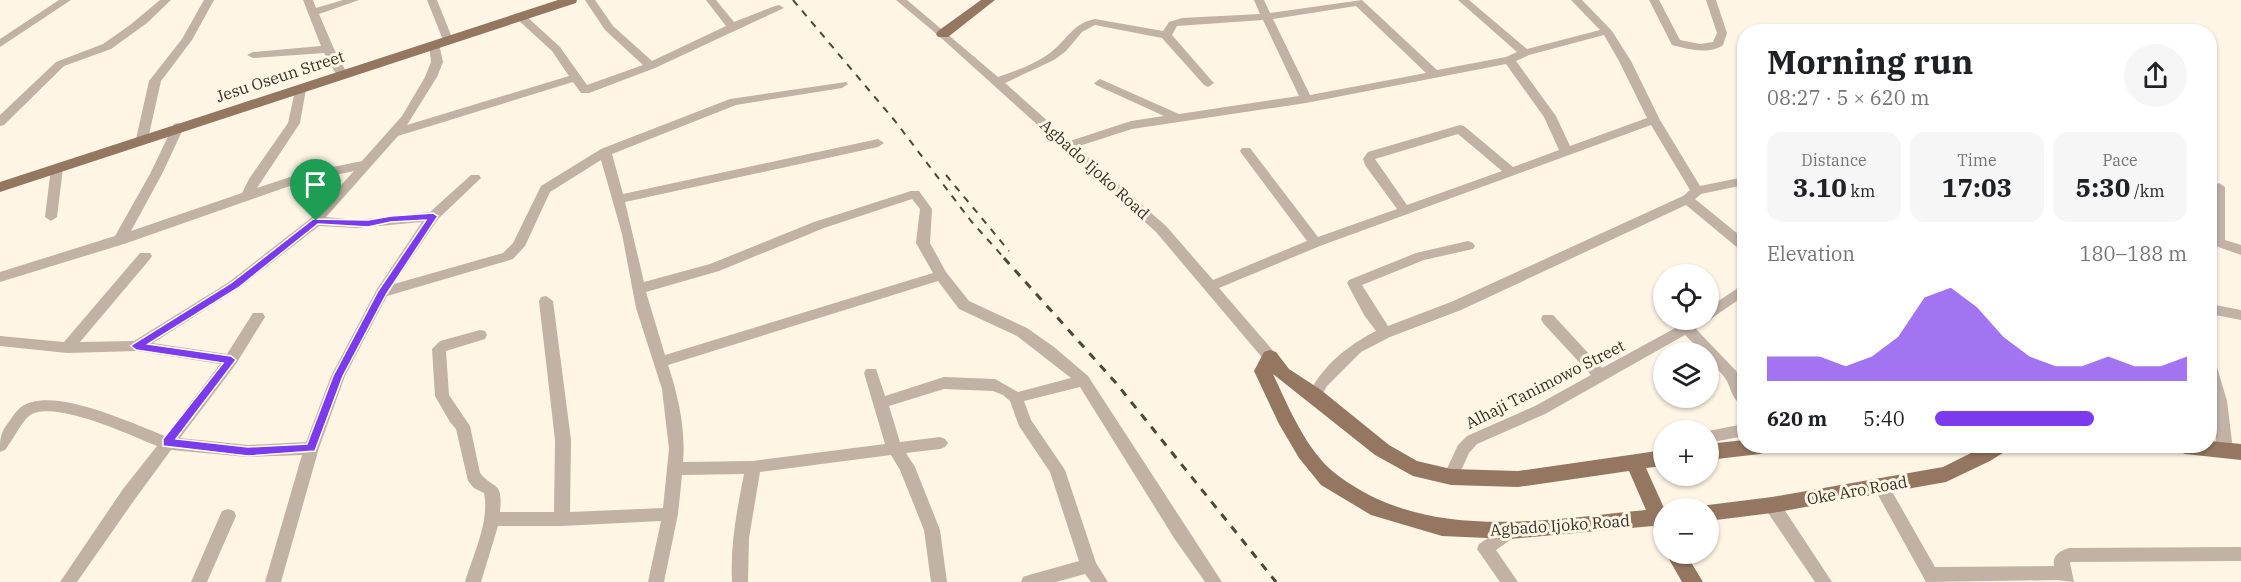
<!DOCTYPE html>
<html lang="en">
<head>
<meta charset="utf-8">
<style>
  body { margin:0; font-family:"IBM Plex Serif",serif; background:#f6f6f6; color:#202124; height:100vh; display:flex; flex-direction:column; font-size:22px; white-space:nowrap }
  * { box-sizing:border-box; margin:0 }
  p { font-size:20px; color:#757577 }
  .icon { flex:none; width:33px; height:33px; fill:none; stroke:currentColor; stroke-width:2; stroke-linecap:round; stroke-linejoin:round }
  .map { position:relative; flex:1; overflow:hidden }
  .side { position:absolute; left:1737px; top:24px; width:480px; height:429px; display:flex; flex-direction:column; background:#fff; border-radius:24px; box-shadow:0 2px 4px #0004 }
  .side>* { flex:none }
  .tools { position:absolute; left:1653px; top:264px; display:grid; gap:12px }
  .tools a { display:grid; place-items:center; width:66px; height:66px; border-radius:50%; background:#fff; box-shadow:0 2px 4px #0004; font-size:30px }
  .pin { position:absolute; display:grid; place-items:center; width:51px; height:51px; color:#fff; margin:-62px -26px; border-radius:50% 50% 50% 0; rotate:-45deg; box-shadow:0 0 6px #0007 }
  .pin .icon { rotate:45deg }
  .round { display:grid; place-items:center; flex:none; width:63px; height:63px; border-radius:32px; background:#f6f6f6 }
  .headline { display:flex; align-items:center; justify-content:space-between; height:102px; padding:0 30px }
  h1 { font-size:33px; font-weight:700; line-height:45px }
  .figures { display:grid; grid-template-columns:repeat(3,1fr); gap:9px; height:102px; padding:6px 30px }
  .figures div { display:grid; align-content:center; border-radius:15px; background:#f6f6f6; text-align:center }
  .figures b { font-size:26px; font-weight:700 }
  .figures small { font-size:16px; font-weight:400 }
  .figures p { font-size:16px }
  .chart { height:168px; padding:12px 30px }
  .chart p { display:flex; justify-content:space-between }
  .chart svg { width:100%; height:108px; margin-top:6px; fill:#7c3aed; opacity:.7 }
  ul { padding:0 30px; list-style:none; font-size:20px }
  li { display:grid; grid-template-columns:96px 72px 1fr; align-items:center; height:45px }
  li i { height:15px; border-radius:8px; background:#7c3aed }
  .map>svg:first-child { display:block }
  .lines { fill:none; stroke-linecap:round; stroke-linejoin:round }
  .minor { fill:#c2b1a5; fill-rule:evenodd }
  .major { fill:#957761; fill-rule:evenodd }
  .rail-far1 { stroke:#4c463b; stroke-width:2; stroke-dasharray:7 7; stroke-linecap:butt }
  .rail { stroke:#4c463b; stroke-width:3; stroke-dasharray:8 8; stroke-linecap:butt }
  .route { fill:#7c3aed; stroke:#fff; stroke-width:1.5; fill-rule:evenodd }
  .labels { text-anchor:middle; stroke-width:6; stroke-linejoin:round; paint-order:stroke }
  .street-label { font-size:16px; fill:#352f25; stroke:#fef5e5 }
</style>
</head>
<body>
<div class="map">
<svg width="2241" height="582" viewBox="0 0 2241 582">
  <rect width="100%" height="100%" fill="#fef5e5"/>
  <g class="lines">
    <path class="minor" d="M59,0H71L0,47V39Z
      M160,0H171L147,23L111,49L64,66L4,125L0,126V115L56,62L103,44L130,25Z
      M204,0H214L192,40L161,81L148,139L146,142H138L136,139L149,81L182,39Z
      M303,0H313L316,8L343,0H359L319,14L334,49L348,75L346,77H338L324,53L253,58L247,55L253,52L321,46Z
      M427,0H437L453,40L452,42L448,43L443,40Z
      M585,0H595L613,26L652,61L726,26L706,0H716L734,22L775,6L779,5L784,8L655,68L589,93H581L573,82L398,136L326,217L357,220L430,212L471,175H479L481,178L438,219L394,284L503,253L513,243L541,186L601,149L730,99L846,82L848,84L842,88L736,105L612,154L623,194L878,139L884,143L878,147L625,202L644,282L710,264L814,222L911,191H919L932,209L930,243L946,272L969,301L1027,328L1054,347L1088,376L1222,582H1205L1174,538L1080,387L1024,401L1031,420L1065,470L1096,563L1108,582H1091L1085,574L1056,582H1021L1023,577L1029,575L1079,561L1050,472L1019,426L1010,401L1003,395L993,391L944,389L889,406L900,442L940,437L945,439L948,443L945,447L940,449L906,453L915,467L940,530L947,582H931L924,530L900,470L891,455L760,472L749,538L748,582H732C730,545 737,510 744,474L682,475L678,514L664,582H648L661,521L562,526H498L481,582H465C473,555 490,521 484,493L474,488L468,481L456,429L450,422L435,396L432,349L440,341L480,330L485,331L487,335L485,339L446,351L449,395L470,426L480,473C495,491 503,480 500,512H554L555,440L539,301L541,297L546,296L553,301L571,440L570,512L663,508L669,449L662,389L636,308L622,234L601,160L550,192L525,246L513,259L387,296L345,376L319,448L281,582H265L302,455L248,457L171,450L135,499L77,582H60L123,489L157,446C132,436 52,398 29,416C20,424 13,440 5,450L0,452C0,435 1,432 11,419C16,411 22,404 32,402C67,393 131,423 165,436L220,364L137,351L67,353L0,346V336L64,342L140,253H150L152,256L150,259L80,342L134,341L229,282L311,218L354,171L301,182L124,244L0,282V272L115,236L150,174L174,124L178,123L184,127L162,174L131,231L242,193L249,179L288,123L296,86L300,85L306,89L300,123L257,188L299,174L362,161L402,116L425,77L431,62L429,44L430,42H438L439,44L443,62L437,77L407,125L569,76L552,51L517,19V15H525L560,47L587,85L643,65L605,30ZM912,199L920,209L916,243L933,273L665,355L646,292L719,271L824,228ZM422,222L377,289L331,376L306,442L248,445L180,438L236,364L265,317L263,313H253L227,354L153,343L239,288L319,226L357,228ZM938,281L959,309L1017,336L1071,378L1018,392L995,379L944,377L885,396L876,369H866L864,373L885,444L753,461L683,462C686,430 678,395 668,365Z
      M896,0H907L998,77C1016,71 1035,64 1050,53C1067,40 1073,23 1095,19L1163,31L1169,22L1182,18L1260,14L1254,0H1264L1270,13L1362,0L1437,70L1506,57L1517,52L1458,0H1469L1527,49L1600,30L1571,0H1582L1612,31L1631,61L1660,120L1700,186L1744,177V185L1701,194L1695,199L1744,239V250L1739,249L1686,205L1461,310L1390,337L1361,352L1327,386L1320,399H1310L1308,395C1323,365 1347,346 1376,331L1364,315L1347,283L1349,280L1416,253L1468,241L1473,243L1475,246L1473,249L1424,260L1362,285L1388,326L1451,302L1683,196L1690,190L1651,125L1320,246L1219,288L1275,353L1277,357L1275,361H1265L1156,232L939,36ZM1356,6L1426,73L1310,95L1273,19ZM1263,20L1299,96L1179,114L1100,79L1094,83L1096,85L1164,116L1131,121L1070,141L1005,83L1054,60L1066,51L1082,32L1095,25L1162,38L1204,85L1208,87L1214,83L1212,81L1172,35L1177,26ZM1604,35L1619,61L1647,118L1570,146L1556,116L1516,61L1529,55ZM1506,64L1544,117L1559,150L1513,167L1464,126L1460,125L1368,152L1363,159L1365,165L1397,209L1318,237L1250,148H1242L1240,151L1242,154L1307,241L1213,280L1166,226L1076,147L1132,129L1306,103ZM1458,134L1502,171L1407,205L1375,159Z
      M1649,0H1659L1680,40L1700,44L1713,42L1717,33L1706,0H1716L1727,33L1723,45C1710,55 1687,49 1672,45Z
      M57,164L63,168L57,217L51,221L45,217L51,168Z
      M2219,183L2225,187V240L2241,245V255L2210,244L2213,187Z
      M1744,284V296L1696,329L1739,374L1744,389V405C1731,401 1732,388 1725,378C1721,372 1714,366 1708,360V352H1702L1685,335L1545,414L1477,444L1469,453L1456,482L1451,483L1446,482L1443,477L1458,445L1467,436L1535,406L1591,375L1543,323L1541,319L1543,315H1553L1602,368L1690,320H1708V308Z
      M2210,304L2241,310V320L2210,314Z
      M2210,361L2215,363L2217,367L2227,401L2233,450L2230,454L2225,456L2220,454L2217,450C2215,421 2207,390 2210,361Z
      M1744,424V436L1708,443V431Z
      M1881,480L1886,481L1935,567L2054,566C2052,555 2060,551 2069,548L2241,547V561L2071,562L2070,563L2074,582L2057,580L1926,582L1873,486L1876,481Z
      M1772,498L1778,500L1832,582H1815L1766,510L1764,505L1766,500Z
      M228,509L234,511L236,516L207,582H191L222,511Z
      M1510,524L1516,526L1518,531L1516,536L1496,550L1518,582H1500L1477,549L1479,544Z"/>
    <path class="major" d="M558,0H577L576,3L0,192V182Z
      M981,0H995L948,37H938L936,34L938,31Z
      M1270,350L1276,352L1289,369L1321,390L1389,445L1417,461L1451,469L1518,471L1664,450V466L1646,468L1664,508V538L1657,536L1653,526L1510,539L1442,536L1371,515L1321,485L1299,458L1279,424L1254,371L1264,352ZM1273,374L1375,455L1413,476L1451,485L1518,487L1629,471L1646,510C1541,520 1426,543 1336,474C1307,452 1288,406 1273,374Z
      M1744,440V446H1769L1767,451L1760,454L1708,460V444Z
      M2210,441L2241,444V460L2185,454L2178,451L2176,446H2210Z
      M1985,446H2008L2006,451L1990,461L1946,482L1772,513L1708,521V508H1701L1708,505L1772,497L1943,467Z
      M1666,554H1686L1703,582H1682Z"/>
    <path class="rail-far1" d="M793,0L895,121L971,221L1005,259
      M946,175L1009,251"/>
    <path class="rail" d="M1004,258L1116,383L1276,582"/>
  </g>
  <path class="route" d="M433,213L438,216L386,295L343,376L315,451L248,456L163,446V439L223,363L136,350L131,346L133,344L231,283L313,219L368,220L391,216ZM426,220L378,291L333,376L307,444L248,447L176,439L236,360L231,356L148,344L238,288L318,224L368,227L391,222Z"/>
  <g class="labels">
    <g class="street-label">
      <text transform="translate(280 76) rotate(-18)" y="6">Jesu Oseun Street</text>
      <text transform="translate(1095 169) rotate(42)" y="6">Agbado Ijoko Road</text>
      <text transform="translate(1545 384) rotate(-27)" y="6">Alhaji Tanimowo Street</text>
      <text transform="translate(1857 490) rotate(-10)" y="6">Oke Aro Road</text>
      <text transform="translate(1560 525) rotate(-4)" y="6">Agbado Ijoko Road</text>
    </g>
  </g>
</svg>
<div class="tools">
<a><svg class="icon" aria-label="locate" viewBox="0 0 24 24"><circle cx="12" cy="12" r="6"/><path d="M12 2v4M12 18v4M2 12h4M18 12h4"/></svg></a>
<a><svg class="icon" aria-label="layers" viewBox="0 0 24 24"><path d="M12 4l9 5-9 5-9-5zM3 14l9 5 9-5"/></svg></a>
<a>+</a>
<a>−</a>
</div>
<div class="pin" style="left:316px;top:221px;background:#1e9e55"><svg class="icon" aria-label="arrive" viewBox="0 0 24 24"><path d="M6 21V4h12l-3 4 3 4H6"/></svg></div>
<section class="side">
<div class="headline"><div><h1>Morning run</h1><p>08:27 · 5 × 620 m</p></div><a class="round"><svg class="icon" aria-label="share" viewBox="0 0 24 24"><path d="M12 15V3M7 8l5-5 5 5M5 13v7h14v-7"/></svg></a></div>
<div class="figures">
<div><p>Distance</p><b>3.10<small> km</small></b></div>
<div><p>Time</p><b>17:03</b></div>
<div><p>Pace</p><b>5:30<small> /km</small></b></div>
</div>
<div class="chart"><p><span>Elevation</span>180–188 m</p>
<svg viewBox="0 0 160 44" preserveAspectRatio="none"><path d="M0 44V34L10 34L20 34L30 38L40 34L50 26L60 10L70 6L80 14L90 26L100 34L110 38L120 38L130 34L140 38L150 38L160 34V44z"/></svg>
</div>
<ul>
<li><b>620 m</b>5:40<i style="width:63%"></i></li>
</ul>
</section>
</div>
</body>
</html>
